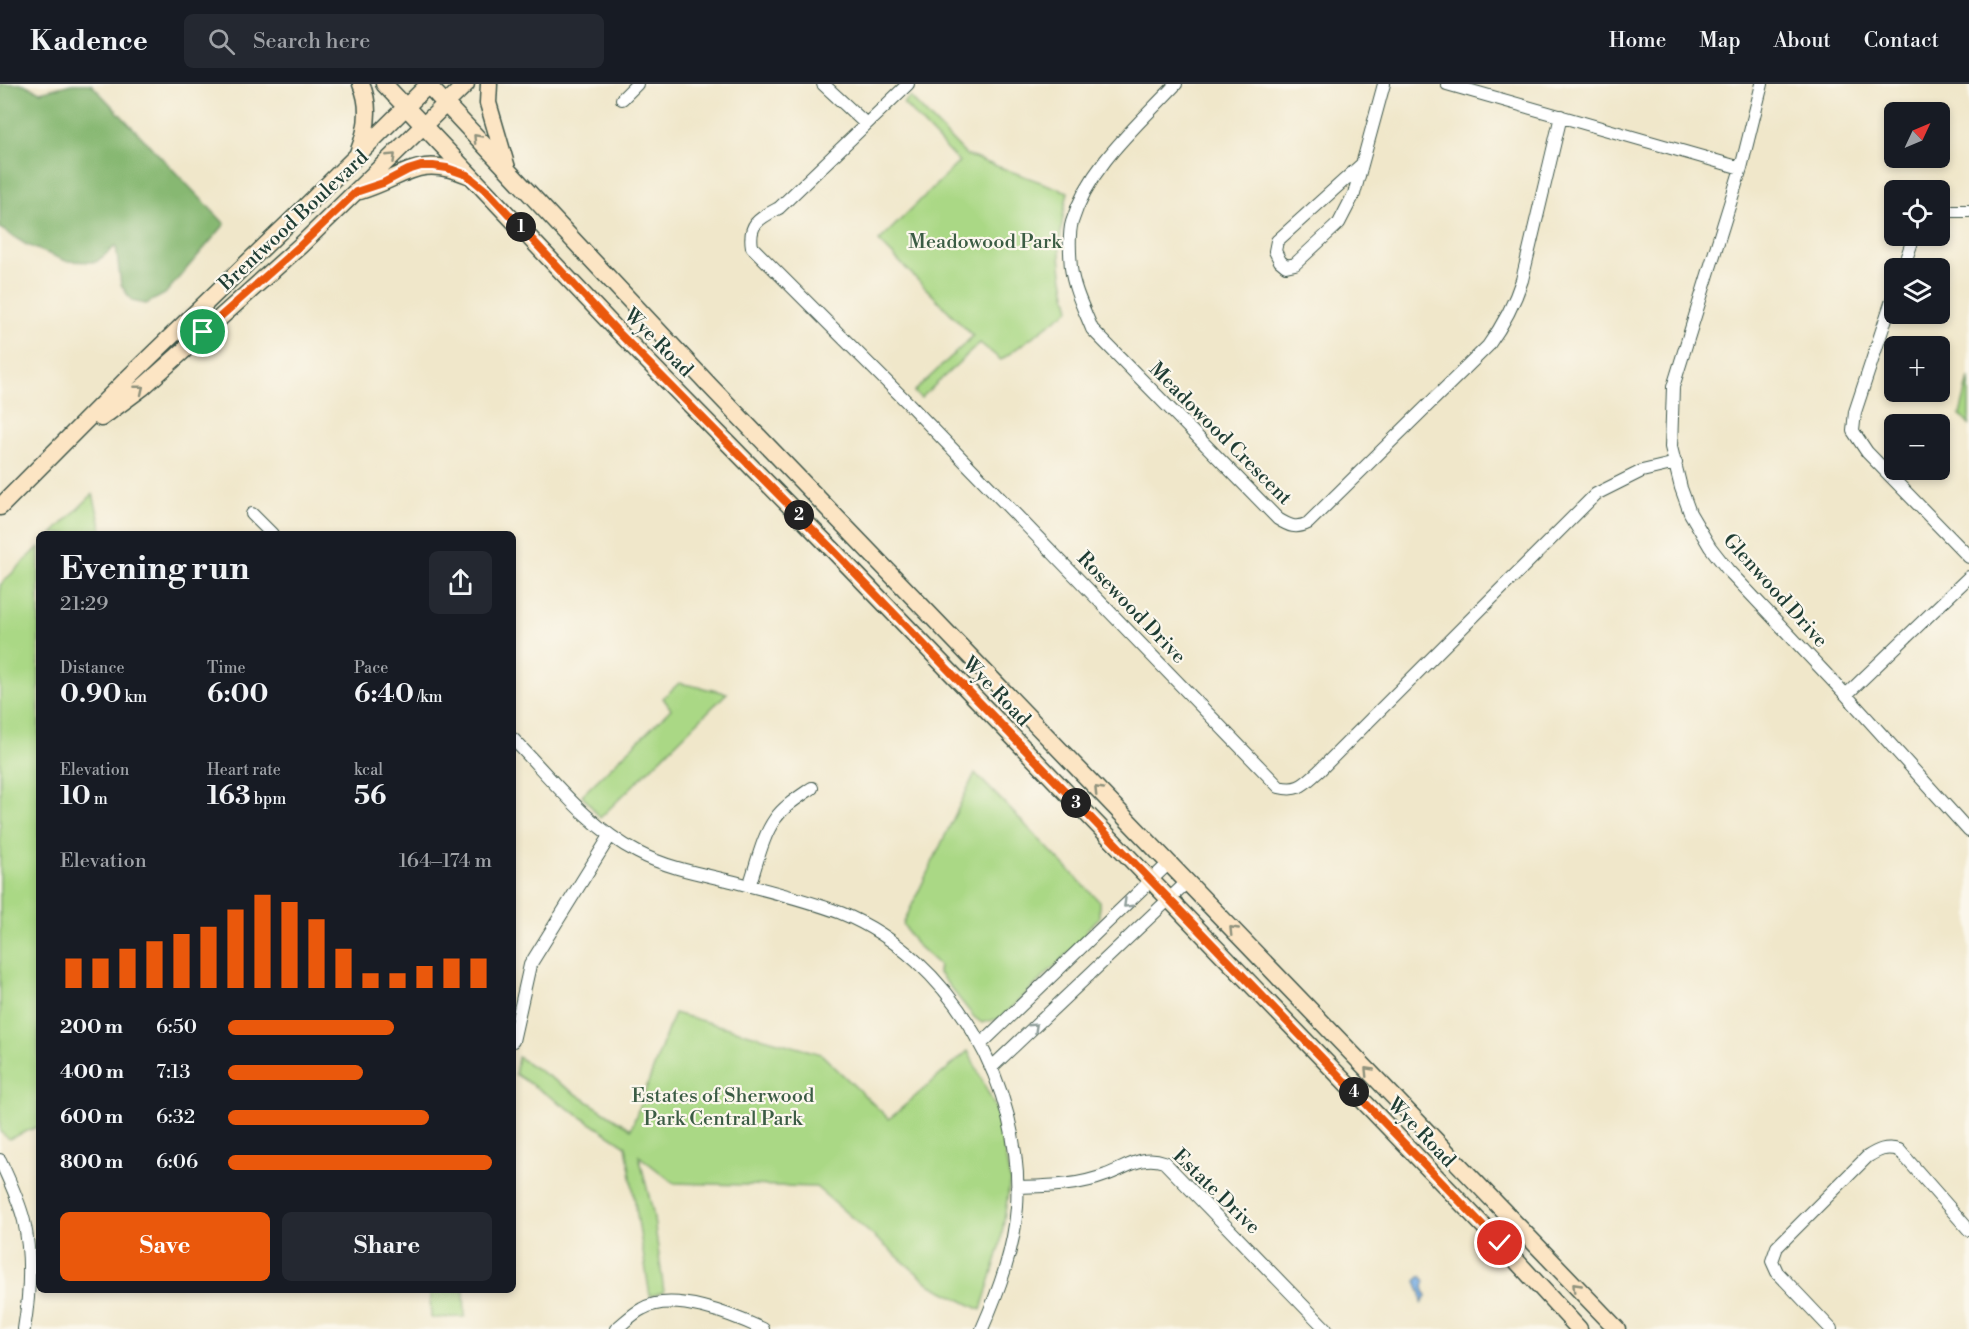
<!DOCTYPE html>
<html lang="en">
<head>
<meta charset="utf-8">
<style>
  body { margin:0; font-family:"Libre Bodoni",serif; background:#242831; color:#f1f3f6; height:100vh; display:flex; flex-direction:column; font-size:22px; white-space:nowrap }
  * { box-sizing:border-box; margin:0 }
  p { font-size:20px; color:#9ea1a6 }
  .icon { flex:none; width:33px; height:33px; fill:none; stroke:currentColor; stroke-width:2; stroke-linecap:round; stroke-linejoin:round }
  .map { position:relative; flex:1; overflow:hidden }
  .panel { position:absolute; left:36px; top:447px; width:480px; height:762px; display:flex; flex-direction:column; background:#171b24; border-radius:9px; box-shadow:0 3px 9px #0003 }
  .panel>* { flex:none }
  .needle { width:39px; rotate:46deg }
  .tools { position:absolute; left:1884px; top:18px; display:grid; gap:12px }
  .tools a { display:grid; place-items:center; width:66px; height:66px; border-radius:9px; background:#171b24; box-shadow:0 3px 9px #0003; font-size:30px }
  .pin { position:absolute; display:grid; place-items:center; width:51px; height:51px; color:#fff; margin:-26px; border:3px solid #fff; border-radius:50%; box-shadow:0 2px 6px #0007 }
  .km { position:absolute; width:30px; height:30px; margin:-15px; border-radius:50%; background:#222; color:#fff; font-size:16px; line-height:30px; text-align:center }
  .round { display:grid; place-items:center; flex:none; width:63px; height:63px; border-radius:9px; background:#242831 }
  .summary { display:flex; align-items:center; justify-content:space-between; height:102px; padding:0 24px }
  h1 { font-size:33px; font-weight:700; line-height:45px }
  .metrics { display:grid; grid-template-columns:repeat(3,1fr); gap:9px; height:102px; padding:6px 24px }
  .metrics div { display:grid; align-content:center }
  .metrics b { font-size:26px; font-weight:700 }
  .metrics small { font-size:16px; font-weight:400 }
  .metrics p { font-size:16px }
  .chart { height:168px; padding:12px 24px }
  .chart p { display:flex; justify-content:space-between }
  .chart svg { width:100%; height:108px; margin-top:6px; stroke:#ea580c; stroke-width:6 }
  .action { display:flex; gap:12px; margin-top:auto; padding:12px 24px }
  .action a { flex:1; height:69px; border-radius:9px; background:#ea580c; color:#fff; font-size:24px; font-weight:700; line-height:69px; text-align:center }
  .action a+a { background:#242831; color:#f1f3f6 }
  ul { padding:0 24px; list-style:none; font-size:20px }
  li { display:grid; grid-template-columns:96px 72px 1fr; align-items:center; height:45px }
  li i { height:15px; border-radius:8px; background:#ea580c }
  header { display:flex; align-items:center; gap:36px; box-sizing:border-box; height:84px; padding:0 30px; background:#171b24; border-bottom:2px solid #363941 }
  header strong { font-size:28px }
  nav { display:flex; gap:33px; margin-inline-start:auto; font-size:21px }
  .search { width:420px; height:54px; background:#242831; display:flex; align-items:center; gap:15px; box-sizing:border-box; padding:0 21px; border-radius:9px; color:#9ea1a6; font-size:22px }
  .map>svg:first-child { display:block }
  .green { fill:#aad885; stroke:#648a5c; stroke-width:1.5 }
  .forest { fill:#87b872; stroke:#537a53; stroke-width:1.5 }
  .water { fill:#75abe3; stroke:#4a748c; stroke-width:1.5 }
  .lines { fill:none; stroke-linecap:round; stroke-linejoin:round }
  .street-casing { stroke:#3e564a; stroke-width:14 }
  .secondary-casing { stroke:#3e564a; stroke-width:19 }
  .street { stroke:#fff; stroke-width:12 }
  .secondary { stroke:#fce5c4; stroke-width:16 }
  .oneway { stroke:#8e917c }
  .oneway2 { stroke:#8f9e9a }
  .route-casing { stroke:#fff; stroke-width:12 }
  .route { stroke:#ea580c; stroke-width:8 }
  .labels { text-anchor:middle; stroke-width:4.5; stroke-linejoin:round; paint-order:stroke }
  .street-label { font-size:20px; fill:#1f3d34; stroke:#fbf7ec }
  .park-label { font-size:20px; fill:#3b5c44; stroke:#fbf7ec }
</style>
</head>
<body>
<header>
<strong>Kadence</strong>
<div class="search"><svg class="icon" aria-label="search" viewBox="0 0 24 24"><circle cx="10" cy="10" r="6"/><path d="M15 15l6 6"/></svg>Search here</div>
<nav><a>Home</a><a>Map</a><a>About</a><a>Contact</a></nav>
</header>
<div class="map">
<svg width="1969" height="1245" viewBox="0 0 1969 1245">
  <rect width="100%" height="100%" fill="#fbf7ec"/>
  <filter id="ink" filterUnits="userSpaceOnUse"><feTurbulence type="fractalNoise" baseFrequency=".0167" numOctaves="2"/><feDisplacementMap in="SourceGraphic" scale="12" xChannelSelector="R" yChannelSelector="G"/><feConvolveMatrix kernelMatrix="1 2 1 2 8 2 1 2 1" color-interpolation-filters="sRGB"/></filter>
  <filter id="wash" filterUnits="userSpaceOnUse"><feTurbulence type="fractalNoise" baseFrequency=".008" numOctaves="4" result="noise"/><feDisplacementMap in="SourceGraphic" scale="24" xChannelSelector="R" yChannelSelector="G"/><feGaussianBlur stdDeviation="1.35" result="paint"/><feColorMatrix in="noise" values="0 0 0 0 0 0 0 0 0 0 0 0 0 0 0 0 0 1.4 0 .05"/><feComposite in="paint" operator="in"/></filter>
  <g filter="url(#wash)">
    <rect width="100%" height="100%" fill="#f0e7ca"/>
    <path class="green" d="M910,13L966,71L1068,108C1057,156 1057,178 1070,225L1001,276L980,259L921,314L914,308L973,252L879,157L959,78L903,19Z
      M1969,294V341L1960,331Z
      M93,410L103,450H52Z
      M39,463V1042L9,1055L0,1048V501Z
      M679,599L727,609L600,734L582,711L671,625L663,614Z
      M975,689L1099,817V834L1086,846L1087,851L1001,934L982,939L974,933L938,888L939,881L915,859L903,840Z
      M674,929L821,970L889,1035L968,967L996,1025L1010,1096L1000,1163L981,1226L931,1201L816,1103L674,1099L639,1072L653,1128L664,1208L650,1212L626,1062L515,990L518,973L631,1045Z
      M430,1206H464L465,1233L431,1234Z"/>
    <path class="forest" d="M0,0H24L40,8L72,0H91L225,140L165,210L146,220L132,217L121,201L116,162L96,178L66,177L27,161L0,144Z"/>
    <path class="water" d="M1421,1192L1425,1197L1423,1203L1426,1213L1422,1219L1421,1210L1416,1197Z"/>
  </g>
  <g filter="url(#ink)">
    <g class="lines">
      <defs>
        <path id="street" d="M823,0L866,40
          M908,0L779,124C760,134 748,139 752,163L909,320L1279,703C1299,708 1304,700 1319,687L1596,410L1642,387L1676,379
          M1176,0C1137,42 1089,82 1072,138C1068,151 1070,171 1071,184C1074,206 1084,225 1092,245L1278,435C1289,442 1296,445 1308,439L1488,262C1503,241 1514,221 1522,196L1561,32
          M1447,0L1741,84
          M1762,0L1741,84L1673,303L1671,363L1681,404L1690,429L1710,463L1728,486L1846,611L1969,747
          M622,15L637,0
          M1361,81L1277,157L1275,167L1280,177L1286,182L1295,180L1339,139L1354,110L1384,0
          M1940,127H1969
          M1903,184L1914,152
          M1894,210L1855,328L1853,347L1867,368L1969,473
          M252,430L272,450
          M1846,611L1969,493
          M513,655C551,694 588,743 637,768C665,783 696,789 727,796C766,806 804,815 841,829C953,875 1024,1004 1017,1123C1014,1166 999,1206 982,1245
          M749,802C757,780 762,753 775,735C784,722 799,713 812,704
          M513,957L530,881L610,752
          M981,960L1169,779
          M992,983L1187,798
          M0,1076C9,1096 19,1116 24,1137C32,1173 30,1209 24,1245
          M1017,1103C1047,1102 1078,1102 1106,1091C1126,1084 1142,1070 1164,1078L1326,1245
          M616,1245C624,1239 632,1230 642,1225C673,1207 733,1231 763,1245
          M1831,1245L1777,1188L1772,1177L1777,1163L1867,1073C1878,1066 1886,1062 1899,1066L1969,1146"/>
        <path id="secondary" d="M384,0L617,246L833,466L1500,1159L1579,1245
          M427,0L710,302L1617,1245
          M489,0L488,19L507,84
          M358,69C367,47 371,22 361,0
          M360,107C406,93 417,70 468,91
          M101,334L143,303L301,161L466,0
          M0,423L129,293L301,127L429,0"/>
      </defs>
      <use href="#street" class="street-casing"/>
      <use href="#secondary" class="secondary-casing"/>
      <use href="#street" class="street"/>
      <use href="#secondary" class="secondary"/>
    </g>
    <defs><path id="oneway-chevron" d="M-2-3.5L2.5 0L-2 3.5" fill="none" stroke-width="1.6" stroke-linecap="round" stroke-linejoin="round" transform="scale(1.5)"/></defs>
    <g class="oneway">
      <use href="#oneway-chevron" transform="translate(477 54) rotate(-133)"/>
      <use href="#oneway-chevron" transform="translate(392 73) rotate(-44)"/>
      <use href="#oneway-chevron" transform="translate(140 305) rotate(-39)"/>
      <use href="#oneway-chevron" transform="translate(1098 706) rotate(-134)"/>
      <use href="#oneway-chevron" transform="translate(1233 846) rotate(-134)"/>
      <use href="#oneway-chevron" transform="translate(1368 987) rotate(-134)"/>
      <use href="#oneway-chevron" transform="translate(1576 1203) rotate(-134)"/>
    </g>
    <g class="oneway2">
      <use href="#oneway-chevron" transform="translate(1127 820) rotate(136)"/>
      <use href="#oneway-chevron" transform="translate(1034 943) rotate(-43)"/>
    </g>
  </g>
  <g class="lines" filter="url(#ink)">
    <defs>
      <path id="route" d="M203,248L301,161L356,108L383,99L408,86L421,82H433L447,84L467,91L489,109L616,246L833,466L1500,1159"/>
    </defs>
    <use href="#route" class="route-casing"/>
    <use href="#route" class="route"/>
  </g>
  <g class="labels">
    <g class="street-label">
      <text transform="translate(293 136) rotate(-43)" y="7">Brentwood Boulevard</text>
      <text transform="translate(659 258) rotate(45)" y="7">Wye Road</text>
      <text transform="translate(1221 349) rotate(45)" y="7">Meadowood Crescent</text>
      <text transform="translate(1776 506) rotate(48)" y="7">Glenwood Drive</text>
      <text transform="translate(1132 523) rotate(46)" y="7">Rosewood Drive</text>
      <text transform="translate(997 607) rotate(46)" y="7">Wye Road</text>
      <text transform="translate(1422 1048) rotate(46)" y="7">Wye Road</text>
      <text transform="translate(1217 1107) rotate(44)" y="7">Estate Drive</text>
    </g>
    <g class="park-label">
      <text x="985" y="164">Meadowood Park</text>
      <text x="723" y="1018">Estates of Sherwood<tspan x="723" dy="23">Park Central Park</tspan></text>
    </g>
  </g>
</svg>
<div class="tools">
<a><svg class="needle" viewBox="-14 -14 28 28"><path d="M0-13l5 13h-10z" fill="#e53935"/><path d="M0 13l5-13h-10z" fill="#9ea1a6"/></svg></a>
<a><svg class="icon" aria-label="locate" viewBox="0 0 24 24"><circle cx="12" cy="12" r="6"/><path d="M12 2v4M12 18v4M2 12h4M18 12h4"/></svg></a>
<a><svg class="icon" aria-label="layers" viewBox="0 0 24 24"><path d="M12 4l9 5-9 5-9-5zM3 14l9 5 9-5"/></svg></a>
<a>+</a>
<a>−</a>
</div>
<div class="pin" style="left:203px;top:248px;background:#1e9e55"><svg class="icon" aria-label="arrive" viewBox="0 0 24 24"><path d="M6 21V4h12l-3 4 3 4H6"/></svg></div>
<div class="pin" style="left:1500px;top:1159px;background:#d93025"><svg class="icon" aria-label="check" viewBox="0 0 24 24"><path d="M5 12l5 5 9-10"/></svg></div>
<b class="km" style="left:521px;top:143px">1</b>
<b class="km" style="left:799px;top:431px">2</b>
<b class="km" style="left:1076px;top:719px">3</b>
<b class="km" style="left:1354px;top:1008px">4</b>
<section class="panel">
<div class="summary"><div><h1>Evening run</h1><p>21:29</p></div><a class="round"><svg class="icon" aria-label="share" viewBox="0 0 24 24"><path d="M12 15V3M7 8l5-5 5 5M5 13v7h14v-7"/></svg></a></div>
<div class="metrics">
<div><p>Distance</p><b>0.90<small> km</small></b></div>
<div><p>Time</p><b>6:00</b></div>
<div><p>Pace</p><b>6:40<small> /km</small></b></div>
</div>
<div class="metrics">
<div><p>Elevation</p><b>10<small> m</small></b></div>
<div><p>Heart rate</p><b>163<small> bpm</small></b></div>
<div><p>kcal</p><b>56</b></div>
</div>
<div class="chart"><p><span>Elevation</span>164–174 m</p>
<svg viewBox="0 0 160 44" preserveAspectRatio="none"><path d="M5 44V32M15 44V32M25 44V28M35 44V25M45 44V22M55 44V19M65 44V12M75 44V6M85 44V9M95 44V16M105 44V28M115 44V38M125 44V38M135 44V35M145 44V32M155 44V32"/></svg>
</div>
<ul>
<li><b>200 m</b>6:50<i style="width:63%"></i></li>
<li><b>400 m</b>7:13<i style="width:51%"></i></li>
<li><b>600 m</b>6:32<i style="width:76%"></i></li>
<li><b>800 m</b>6:06<i style="width:100%"></i></li>
</ul>
<div class="action"><a>Save</a><a>Share</a></div>
</section>
</div>
</body>
</html>
